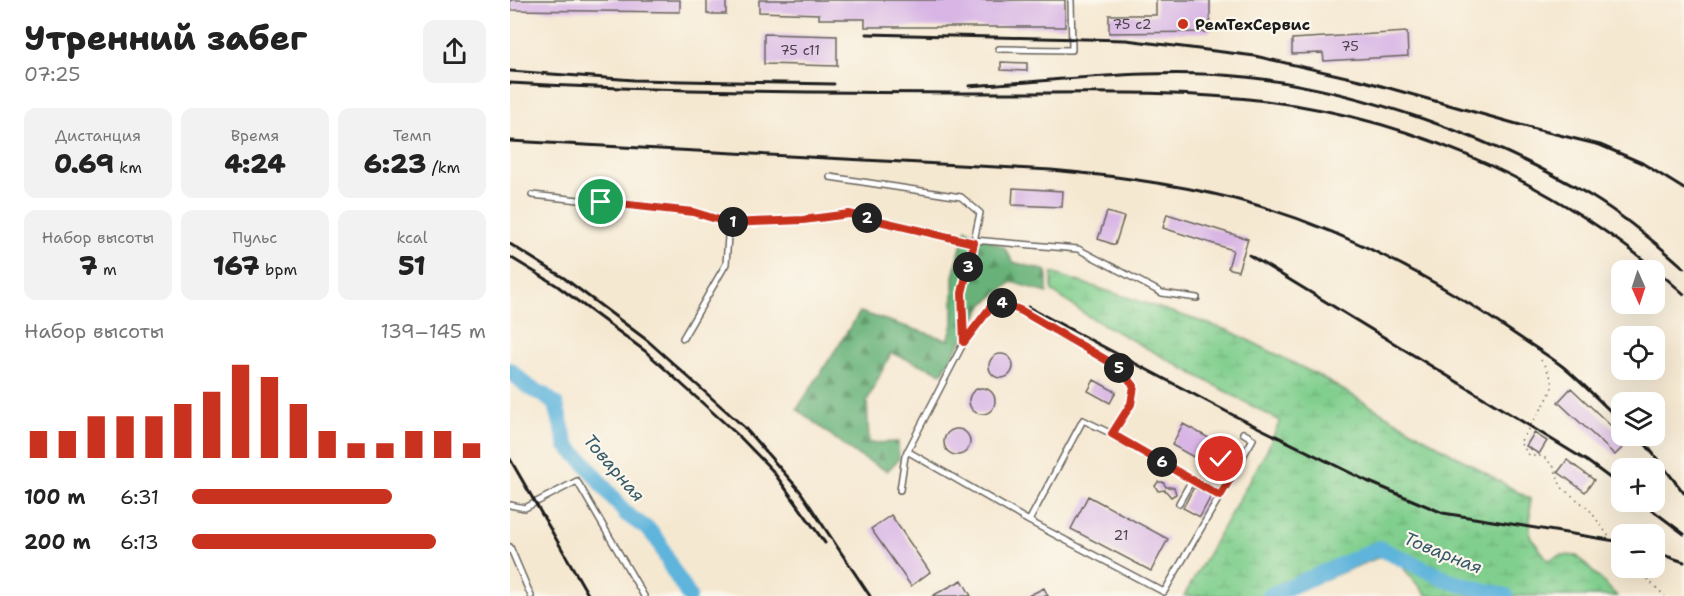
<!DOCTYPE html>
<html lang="ru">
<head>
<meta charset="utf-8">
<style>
  body { margin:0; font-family:"Shantell Sans",sans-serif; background:#f2f2f2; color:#222; height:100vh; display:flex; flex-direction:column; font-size:22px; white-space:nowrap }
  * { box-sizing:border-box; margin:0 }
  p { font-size:20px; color:#767676 }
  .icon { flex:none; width:33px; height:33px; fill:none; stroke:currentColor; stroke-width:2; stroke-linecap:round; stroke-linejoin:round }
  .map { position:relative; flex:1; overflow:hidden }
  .drawer { display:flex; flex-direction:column; background:#fff; width:510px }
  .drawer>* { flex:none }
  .needle { width:39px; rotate:177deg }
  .tools { position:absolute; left:1101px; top:260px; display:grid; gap:12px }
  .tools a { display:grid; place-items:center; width:54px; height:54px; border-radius:12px; background:#fff; box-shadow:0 6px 24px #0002; font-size:30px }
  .pin { position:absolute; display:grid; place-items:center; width:51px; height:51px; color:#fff; margin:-26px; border:3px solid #fff; border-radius:50%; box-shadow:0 2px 6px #0007 }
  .km { position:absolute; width:30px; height:30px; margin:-15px; border-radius:50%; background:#222; color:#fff; font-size:16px; line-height:30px; text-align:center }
  .round { display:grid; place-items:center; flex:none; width:63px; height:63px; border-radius:12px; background:#f2f2f2 }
  .overview { display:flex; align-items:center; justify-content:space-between; height:102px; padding:0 24px }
  h1 { font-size:33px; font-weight:800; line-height:45px }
  .stats { display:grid; grid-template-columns:repeat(3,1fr); gap:9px; height:102px; padding:6px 24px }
  .stats div { display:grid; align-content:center; border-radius:12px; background:#f2f2f2; text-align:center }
  .stats b { font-size:26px; font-weight:800 }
  .stats small { font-size:16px; font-weight:400 }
  .stats p { font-size:16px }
  .chart { height:168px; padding:12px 24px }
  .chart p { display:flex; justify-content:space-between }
  .chart svg { width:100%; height:108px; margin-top:6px; stroke:#c8321e; stroke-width:6 }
  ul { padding:0 24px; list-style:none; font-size:20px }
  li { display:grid; grid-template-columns:96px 72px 1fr; align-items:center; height:45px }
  li i { height:15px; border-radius:8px; background:#c8321e }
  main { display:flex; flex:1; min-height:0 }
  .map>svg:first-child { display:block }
  .forest { fill:url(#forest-firs); stroke:#42674a; stroke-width:1.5 }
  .wetland { fill:url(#wetland-marsh); stroke:#4e7655; stroke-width:1.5 }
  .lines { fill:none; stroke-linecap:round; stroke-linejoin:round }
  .river { stroke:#5eb4db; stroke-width:16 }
  .building { fill:#d8b5e5 }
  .lane-casing { stroke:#68635b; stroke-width:8 }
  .path { stroke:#68635b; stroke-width:1.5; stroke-dasharray:1.5 4.5; stroke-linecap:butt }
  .lane { stroke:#fff; stroke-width:5 }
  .rail { stroke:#1c1c1c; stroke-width:3 }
  .route-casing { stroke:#fff; stroke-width:12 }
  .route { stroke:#c8321e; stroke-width:8 }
  .poi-dot { fill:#c8321e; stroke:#fbf7ec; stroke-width:2 }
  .labels { text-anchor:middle; stroke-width:4.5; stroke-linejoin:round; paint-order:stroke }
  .number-label { font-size:14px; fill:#4b424e }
  .poi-label { font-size:16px; font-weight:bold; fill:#1c1c1c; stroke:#fbf7ec; text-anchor:start }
  .water-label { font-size:18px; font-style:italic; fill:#365968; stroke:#fbf7ec }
</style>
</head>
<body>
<main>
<section class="drawer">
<div class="overview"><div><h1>Утренний забег</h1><p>07:25</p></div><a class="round"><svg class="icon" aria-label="share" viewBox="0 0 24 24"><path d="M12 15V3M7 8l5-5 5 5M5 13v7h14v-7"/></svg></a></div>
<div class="stats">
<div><p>Дистанция</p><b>0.69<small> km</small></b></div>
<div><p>Время</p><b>4:24</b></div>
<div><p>Темп</p><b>6:23<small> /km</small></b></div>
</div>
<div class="stats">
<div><p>Набор высоты</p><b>7<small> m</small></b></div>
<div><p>Пульс</p><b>167<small> bpm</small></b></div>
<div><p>kcal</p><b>51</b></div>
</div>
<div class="chart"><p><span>Набор высоты</span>139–145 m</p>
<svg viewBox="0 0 160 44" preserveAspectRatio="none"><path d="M5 44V33M15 44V33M25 44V27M35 44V27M45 44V27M55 44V22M65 44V17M75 44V6M85 44V11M95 44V22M105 44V33M115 44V38M125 44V38M135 44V33M145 44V33M155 44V38"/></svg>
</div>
<ul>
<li><b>100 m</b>6:31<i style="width:68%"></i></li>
<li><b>200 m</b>6:13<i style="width:83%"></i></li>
</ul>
</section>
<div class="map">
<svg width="1174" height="596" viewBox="0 0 1174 596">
  <defs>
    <pattern id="forest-firs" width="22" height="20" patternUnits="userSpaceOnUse" patternTransform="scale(1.5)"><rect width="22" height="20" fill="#68b279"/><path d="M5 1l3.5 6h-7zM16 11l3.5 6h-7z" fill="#559062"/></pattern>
    <pattern id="wetland-marsh" width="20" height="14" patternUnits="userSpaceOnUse" patternTransform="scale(1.5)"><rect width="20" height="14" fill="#81cf8e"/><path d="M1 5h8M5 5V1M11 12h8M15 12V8" fill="none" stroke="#6fb17a"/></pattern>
  </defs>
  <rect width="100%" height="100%" fill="#fbf7ec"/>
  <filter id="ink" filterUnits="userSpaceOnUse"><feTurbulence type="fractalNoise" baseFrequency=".0167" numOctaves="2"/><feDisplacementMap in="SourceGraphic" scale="12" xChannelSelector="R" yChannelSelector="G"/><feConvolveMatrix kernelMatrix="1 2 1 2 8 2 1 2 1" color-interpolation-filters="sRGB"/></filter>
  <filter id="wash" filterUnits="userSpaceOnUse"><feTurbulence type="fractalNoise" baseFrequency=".008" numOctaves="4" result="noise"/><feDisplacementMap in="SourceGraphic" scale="24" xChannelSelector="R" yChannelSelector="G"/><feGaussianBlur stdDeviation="1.35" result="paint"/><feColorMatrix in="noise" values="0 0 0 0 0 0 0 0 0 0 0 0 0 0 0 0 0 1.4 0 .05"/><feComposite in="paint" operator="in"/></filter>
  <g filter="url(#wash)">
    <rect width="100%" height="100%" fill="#f5e8d1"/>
    <path class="forest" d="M456,229L494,247L503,262L537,271V293L502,282L474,304L432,373L381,353L357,401L359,443L388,442L389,459L377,471L344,453L287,409L350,312L438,340L443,324V276Z"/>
    <path class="wetland" d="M542,273L720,331L809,376L1020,499V536L1038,560L1052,555L1067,556L1107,596H917L891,565L872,556L775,596H674L757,450L770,421L578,316L542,291Z"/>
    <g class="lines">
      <path class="river" d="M0,370L18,387L34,395L46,405L57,446L74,462L116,514L139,530L149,542L161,567L179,596
        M759,596L869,548L942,582L996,596"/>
    </g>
    <g id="blocks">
      <path class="building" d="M0,0H170V12L0,10Z
        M197,0H216V14H197Z
        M249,0H555V27H355V19H309V14L249,12Z
        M646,0H700V32L599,33V15H646Z
        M897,32L898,56L814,61L813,53L782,54V39Z
        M254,34L327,36V66L254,64Z
        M491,62L517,63V71L491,70Z
        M503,188L553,191L552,207L502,205Z
        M597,212L614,217L605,245L588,239Z
        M657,214L738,239L728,271L718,268L723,250L653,228Z
        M479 366a12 12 0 1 1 24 0a12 12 0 1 1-24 0Z
        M584,380L606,392L600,403L578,391Z
        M1061,388L1118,442L1105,455L1048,402Z
        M459 401a13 13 0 1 1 26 0a13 13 0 1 1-26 0Z
        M673,424L710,444L700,463L698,461L696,464L662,445Z
        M434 442a13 13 0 1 1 26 0a13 13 0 1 1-26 0Z
        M1024,433L1037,441L1029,454L1016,446Z
        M1057,460L1084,480L1075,492L1048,472Z
        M648,482H653L656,487H664L666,494L661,497L655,490L648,491L645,486Z
        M684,487L701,496L690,517L673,508Z
        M578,496L658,539L641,571L561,529Z
        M381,515L420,572L401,586L361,529Z
        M452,580L461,596H422Z
        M534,588L538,596H518Z"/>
    </g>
  </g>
  <g filter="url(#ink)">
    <use href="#blocks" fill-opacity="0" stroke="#68635b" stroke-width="1.5"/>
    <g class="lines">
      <defs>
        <path id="lane" d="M489,49L562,50L561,0
          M320,177L451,197L470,213L464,241
          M22,195L183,212L219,223
          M464,240L568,249L652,293L687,298
          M173,338L216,264L219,223L293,220L339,214L464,243L452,293L454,342L395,456L390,490
          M397,451L519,521L573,420L602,434L621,404L624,386L610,368L512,311L486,300L454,342
          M727,467L743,439L733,433
          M710,496L727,467L711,459
          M669,503L682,480
          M0,505L15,508L67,481L134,596
          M519,521L654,592L710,496L602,434
          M0,547L21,596"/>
      </defs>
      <use href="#lane" class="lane-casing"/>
      <path class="path" d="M1031,360C1035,366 1040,374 1042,381C1046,394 1016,429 1010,443L1020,456H1033L1044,467L1051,487L1079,509L1112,555
        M1124,567L1155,596"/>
      <use href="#lane" class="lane"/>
      <path class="rail" d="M357,34L616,40L745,56L854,81L1021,128L1090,145L1132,163L1174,189
        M0,71L124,80L324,84
        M0,83C154,92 307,92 461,93C559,94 659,89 756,101C911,120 1058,189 1174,294
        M459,86C550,81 645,67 736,77C851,90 981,137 1081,196C1114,216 1145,242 1174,268
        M0,141L541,170C609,176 677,185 743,204C835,231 921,276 999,330C1016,342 1035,353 1052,366C1073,383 1092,404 1112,422
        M0,244L54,278L138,341L234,427L290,491L360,596
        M739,255L1077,461L1112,487
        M0,257L46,285L135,351L230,437L262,470L315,543
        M518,307L723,415L857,481L933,513L1112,542
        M1125,435L1137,446L1174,493
        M0,459L79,596
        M1130,501L1174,534
        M1144,552L1174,562"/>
    </g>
  </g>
  <g class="lines" filter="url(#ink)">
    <defs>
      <path id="route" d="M91,202L183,212L219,223L293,220L339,214L464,243L452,293L454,342L486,300L512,311L610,368L624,386L621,404L602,434L710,496L727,467L711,459"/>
    </defs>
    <use href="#route" class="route-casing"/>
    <use href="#route" class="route"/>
  </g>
  <circle class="poi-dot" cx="673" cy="24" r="6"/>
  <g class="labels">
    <g class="number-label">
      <text x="622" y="29">75 с2</text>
      <text x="840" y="51">75</text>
      <text x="290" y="55">75 с11</text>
      <text x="611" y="540">21</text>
    </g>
    <g class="poi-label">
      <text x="685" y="30">РемТехСервис</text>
    </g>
    <g class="water-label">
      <text transform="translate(104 468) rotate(49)" y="6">Товарная</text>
      <text transform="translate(933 553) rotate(22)" y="6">Товарная</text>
    </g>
  </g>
</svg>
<div class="tools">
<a><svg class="needle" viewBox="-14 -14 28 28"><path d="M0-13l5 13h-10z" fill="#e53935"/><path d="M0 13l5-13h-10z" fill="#767676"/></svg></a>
<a><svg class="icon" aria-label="locate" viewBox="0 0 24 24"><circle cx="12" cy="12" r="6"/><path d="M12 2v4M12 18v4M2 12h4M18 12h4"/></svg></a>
<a><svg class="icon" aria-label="layers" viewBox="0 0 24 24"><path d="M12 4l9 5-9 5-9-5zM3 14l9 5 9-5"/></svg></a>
<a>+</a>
<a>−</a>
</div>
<div class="pin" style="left:91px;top:202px;background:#1e9e55"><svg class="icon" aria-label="arrive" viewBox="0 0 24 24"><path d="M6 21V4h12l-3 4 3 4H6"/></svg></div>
<div class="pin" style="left:711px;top:459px;background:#d93025"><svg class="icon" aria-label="check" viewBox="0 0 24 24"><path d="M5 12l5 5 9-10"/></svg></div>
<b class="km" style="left:223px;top:222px">1</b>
<b class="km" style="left:357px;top:218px">2</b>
<b class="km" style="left:458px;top:267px">3</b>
<b class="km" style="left:492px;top:303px">4</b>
<b class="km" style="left:609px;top:368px">5</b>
<b class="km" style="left:652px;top:462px">6</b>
</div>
</main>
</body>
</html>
